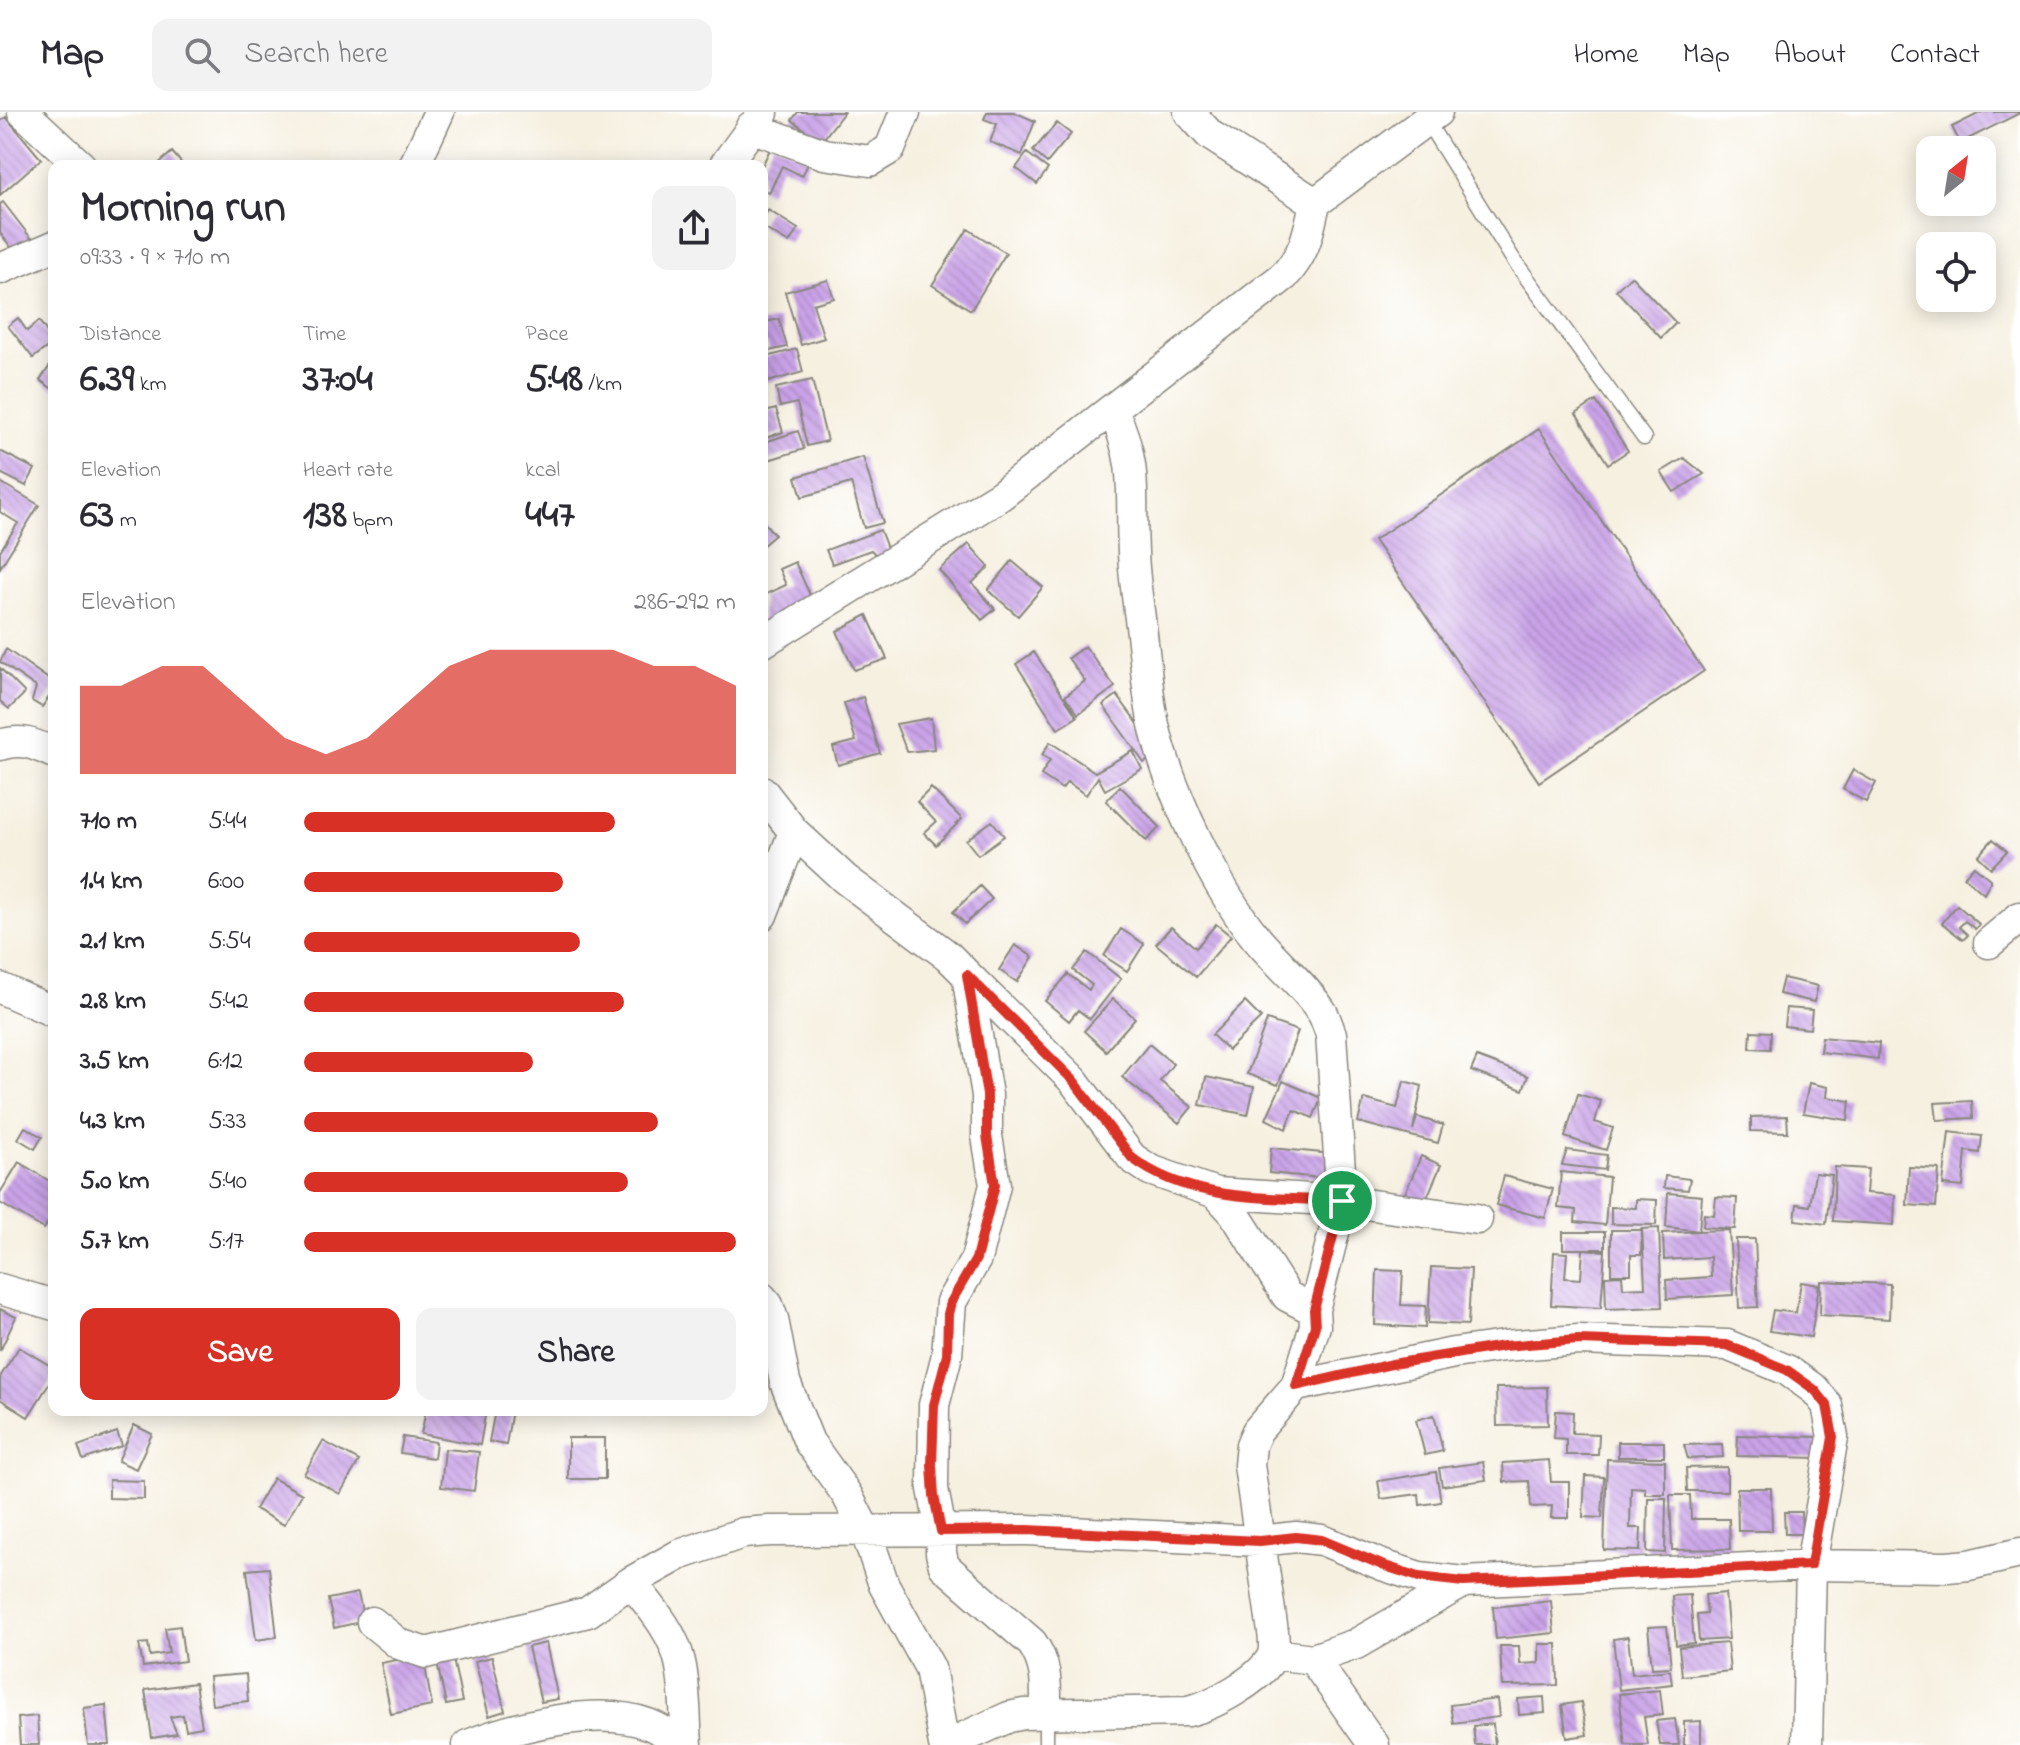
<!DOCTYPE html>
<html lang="en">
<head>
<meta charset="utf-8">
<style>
  body { margin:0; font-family:"Indie Flower",sans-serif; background:#f2f2f3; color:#2b2b33; height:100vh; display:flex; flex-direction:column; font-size:30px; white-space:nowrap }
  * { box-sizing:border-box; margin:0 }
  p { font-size:26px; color:#7c7c81 }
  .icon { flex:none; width:44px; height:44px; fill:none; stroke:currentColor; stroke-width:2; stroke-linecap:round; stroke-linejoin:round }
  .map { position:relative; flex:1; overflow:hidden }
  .details { position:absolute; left:48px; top:48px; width:720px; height:1256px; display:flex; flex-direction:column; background:#fff; border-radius:16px; box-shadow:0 4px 20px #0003 }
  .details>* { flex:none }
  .needle { width:52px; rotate:30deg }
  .fabs { position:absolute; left:1916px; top:24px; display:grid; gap:16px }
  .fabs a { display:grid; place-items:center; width:80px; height:80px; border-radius:16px; background:#fff; box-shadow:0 4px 20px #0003; font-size:40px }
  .pin { position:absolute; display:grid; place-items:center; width:68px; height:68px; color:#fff; margin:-34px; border:4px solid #fff; border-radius:50%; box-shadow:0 2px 8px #0007 }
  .round { display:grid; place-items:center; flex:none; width:84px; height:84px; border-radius:16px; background:#f2f2f3 }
  .headline { display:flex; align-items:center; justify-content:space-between; height:136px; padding:0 32px }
  h1 { font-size:44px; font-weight:700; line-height:60px }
  .stats { display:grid; grid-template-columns:repeat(3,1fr); gap:12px; height:136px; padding:8px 32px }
  .stats div { display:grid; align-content:center }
  .stats b { font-size:40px; font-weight:700 }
  .stats small { font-size:22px; font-weight:400 }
  .stats p { font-size:22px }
  .chart { height:224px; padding:16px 32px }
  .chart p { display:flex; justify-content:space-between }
  .chart svg { width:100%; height:144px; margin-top:8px; fill:#d93025; opacity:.7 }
  .button { display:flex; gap:16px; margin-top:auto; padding:16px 32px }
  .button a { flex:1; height:92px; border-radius:16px; background:#d93025; color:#fff; font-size:32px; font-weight:700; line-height:92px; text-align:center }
  .button a+a { background:#f2f2f3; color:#2b2b33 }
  ul { padding:0 32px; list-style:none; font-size:26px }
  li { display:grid; grid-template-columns:128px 96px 1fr; align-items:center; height:60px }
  li i { height:20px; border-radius:10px; background:#d93025 }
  header { display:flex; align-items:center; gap:48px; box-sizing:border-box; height:112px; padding:0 40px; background:#fff; border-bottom:2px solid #e1e1e2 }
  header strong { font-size:38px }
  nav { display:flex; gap:44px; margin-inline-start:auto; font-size:28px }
  .search { width:560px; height:72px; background:#f2f2f3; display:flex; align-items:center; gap:20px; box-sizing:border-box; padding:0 28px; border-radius:16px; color:#7c7c81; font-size:30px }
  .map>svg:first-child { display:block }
  .building { fill:url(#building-back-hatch) }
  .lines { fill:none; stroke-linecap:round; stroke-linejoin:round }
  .lane-casing { stroke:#89867e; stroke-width:17 }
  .street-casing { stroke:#89867e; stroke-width:33 }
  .lane { stroke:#fff; stroke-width:14 }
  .street { stroke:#fff; stroke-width:30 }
  .route-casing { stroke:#fff; stroke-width:16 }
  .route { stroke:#d93025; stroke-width:10 }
</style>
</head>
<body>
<header>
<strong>Map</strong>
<div class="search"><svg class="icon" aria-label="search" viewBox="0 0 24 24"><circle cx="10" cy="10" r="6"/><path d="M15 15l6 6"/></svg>Search here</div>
<nav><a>Home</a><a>Map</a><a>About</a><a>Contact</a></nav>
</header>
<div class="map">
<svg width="2020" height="1633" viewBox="0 0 2020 1633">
  <defs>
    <pattern id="building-back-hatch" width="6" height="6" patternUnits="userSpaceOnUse" patternTransform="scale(2)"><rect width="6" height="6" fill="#c9a2e7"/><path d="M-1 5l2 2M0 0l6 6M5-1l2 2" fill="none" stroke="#ac8bc6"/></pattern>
  </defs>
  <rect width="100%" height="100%" fill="#fff"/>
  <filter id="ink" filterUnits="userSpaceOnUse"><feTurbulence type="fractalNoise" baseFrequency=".0125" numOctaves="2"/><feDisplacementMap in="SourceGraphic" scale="16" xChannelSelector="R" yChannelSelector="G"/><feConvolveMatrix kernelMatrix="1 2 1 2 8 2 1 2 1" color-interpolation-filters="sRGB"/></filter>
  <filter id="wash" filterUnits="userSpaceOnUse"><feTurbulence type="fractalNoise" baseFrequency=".006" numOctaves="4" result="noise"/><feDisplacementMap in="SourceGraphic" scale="32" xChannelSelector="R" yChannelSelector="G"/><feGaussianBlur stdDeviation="1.8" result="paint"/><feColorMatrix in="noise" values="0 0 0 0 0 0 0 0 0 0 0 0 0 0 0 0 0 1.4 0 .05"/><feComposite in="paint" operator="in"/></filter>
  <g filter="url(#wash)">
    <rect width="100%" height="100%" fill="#f6f0e0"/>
    <g id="blocks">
      <path class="building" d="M798,0H844L821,30L792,8Z
        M987,0H1014L1035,9L1022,43L990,30L997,12L984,7Z
        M1982,0H2020V1L1960,31L1952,15Z
        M6,5L41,47L0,83V9Z
        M1057,11L1071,22L1047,51L1033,39Z
        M773,31L810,48L802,64L782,54L769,81L762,77V54Z
        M172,40L184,54H156Z
        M1027,41L1048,57L1037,72L1016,56Z
        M3,90L34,130L17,143L0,121V92Z
        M768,98L798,117L789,131L762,115V109Z
        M968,117L1006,141L971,198L932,173Z
        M1631,164L1676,211L1661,226L1616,178Z
        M828,168L834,186L813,192L824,226L801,233L785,180Z
        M18,206L27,219L39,209L54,230L33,246L8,214Z
        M779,207L787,235L769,239L767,231L762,232V211Z
        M797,237L803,260L764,271L762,246Z
        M54,248V278L40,268Z
        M812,268L827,329L807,334L797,291L780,295L776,276Z
        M1596,289L1628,339L1608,352L1576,302Z
        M776,297L783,320L762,327V301Z
        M1539,317L1704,559L1539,670L1374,428Z
        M798,319L804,337L762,350V331Z
        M0,339L35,357L26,374L0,361Z
        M863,345L883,411L864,416L851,371L802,385L796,365Z
        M1684,346L1704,362L1674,380L1661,360Z
        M0,370L39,393L0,456V439L18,411L0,400Z
        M762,408L775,423L762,434Z
        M880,418L890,444L880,447L871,438L832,452L826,438Z
        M969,432L989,455L972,471L995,497L982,508L939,458Z
        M1012,449L1043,475L1018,504L988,478Z
        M795,450L814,492L762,515V484L786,473L779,457Z
        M867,503L887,547L854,558L837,519Z
        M1085,534L1115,575L1078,602L1065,584L1085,569L1068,546Z
        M6,537L54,571V578L42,595L32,589L36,575L0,550Z
        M1034,540L1077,605L1058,617L1016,552Z
        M0,556L25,581L9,597L0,589Z
        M1117,583L1159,641L1144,651L1103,593Z
        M863,585L880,641L838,653L833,635L856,629L844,591Z
        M931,606L934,637L907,640L896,612Z
        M1050,630L1095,660L1133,639L1142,657L1105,678L1098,665L1086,683L1067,670L1062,677L1041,663L1050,648L1042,643Z
        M1853,658L1876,671L1866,690L1843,677Z
        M1120,674L1160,715L1146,729L1106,689Z
        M931,676L962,707L936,733L924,721L936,710L917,690Z
        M992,709L1004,724L978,743L966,728Z
        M1993,727L2007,739L1991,756L1978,744Z
        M1974,754L1991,768L1984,782L1964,765Z
        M980,774L992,787L965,812L953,800Z
        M1957,793L1979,812L1975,817L1965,809L1959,815L1968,823L1963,828L1942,811Z
        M1216,812L1231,824L1196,865L1156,832L1171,815L1196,836Z
        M1121,817L1144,832L1127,859L1104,844Z
        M1015,833L1033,845L1017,870L999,858Z
        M1087,840L1121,867L1090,907L1078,898L1069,909L1045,889L1068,862L1089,878L1092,873L1073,858Z
        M1783,866L1818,874L1814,890L1779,882Z
        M1113,887L1135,906L1106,939L1084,919Z
        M1245,890L1261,906L1228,938L1212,923Z
        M1786,896L1812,898L1810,917L1784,914Z
        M1267,908L1298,919L1278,973L1247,962Z
        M1751,919L1771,920L1770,937L1750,936Z
        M1822,925L1879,931L1878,947L1820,940Z
        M1149,932L1173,952L1160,969L1192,995L1179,1011L1122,965Z
        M1477,945L1528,964L1523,978L1471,959Z
        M1206,965L1254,975L1248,1003L1200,993Z
        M1283,969L1321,986L1313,1006L1294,998L1286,1017L1266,1007Z
        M1404,969L1422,974L1413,1018L1417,1005L1443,1013L1438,1031L1358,1010L1364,987L1397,996Z
        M1809,971L1828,975L1827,985L1850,989L1848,1008L1803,1001Z
        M1578,982L1601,989L1595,1010L1613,1016L1606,1038L1565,1025Z
        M1972,989L1973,1006L1937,1008L1935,991Z
        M1787,1004L1788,1020L1751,1019V1005Z
        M25,1015L42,1025L35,1037L18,1027Z
        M1949,1020L1982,1024L1980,1041L1966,1039L1963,1075L1943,1073Z
        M1271,1036L1332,1042L1330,1067L1269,1061Z
        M1567,1038L1607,1043L1605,1058L1562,1053Z
        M1421,1044L1441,1053L1423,1095L1403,1086Z
        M19,1050L54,1072V1100L44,1117L0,1091V1081Z
        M1835,1055L1868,1057L1866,1081L1895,1083L1894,1113L1833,1109Z
        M1909,1055L1939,1057L1936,1095L1907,1093Z
        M1561,1060L1609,1065L1605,1113L1575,1110L1576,1098L1558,1096Z
        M1815,1061L1832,1063L1826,1112L1795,1108L1797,1092L1810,1094Z
        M1504,1064L1553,1077L1545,1106L1496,1093Z
        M1665,1064L1690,1067L1688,1078L1664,1076Z
        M1668,1081L1702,1084L1699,1119L1729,1118L1733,1183L1667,1187L1666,1168L1711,1165L1710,1145L1664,1148L1663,1121L1699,1119L1666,1115Z
        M1716,1085L1737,1086L1735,1117L1703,1115L1704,1102L1714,1103Z
        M1636,1087L1657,1088L1656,1113L1611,1112V1095L1636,1096Z
        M1659,1116L1662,1195L1606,1197L1605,1164L1622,1163L1623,1176L1645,1175L1642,1117Z
        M1611,1118H1642L1641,1143H1631V1162H1611Z
        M1563,1120H1605V1137H1563Z
        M1736,1127H1755L1758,1195L1739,1196Z
        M1583,1137L1605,1139L1601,1196L1551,1193L1554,1140L1567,1141L1565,1166L1581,1167Z
        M1431,1155L1471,1157L1468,1213L1428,1211Z
        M1377,1158L1403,1159L1401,1193L1426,1194L1425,1216L1375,1213Z
        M1821,1169L1890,1172L1889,1207L1820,1203Z
        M1801,1170L1819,1173L1811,1225L1769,1219L1773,1198L1796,1201Z
        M0,1197L16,1205L0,1239Z
        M19,1235L54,1256V1264L28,1305L0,1287V1265Z
        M1547,1275L1548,1313L1497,1314L1496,1276Z
        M426,1298H486L480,1333L421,1322Z
        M495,1298H512L506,1333L489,1330Z
        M1556,1299L1573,1300L1572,1321L1599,1322L1598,1343H1566V1327L1554,1326Z
        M1434,1303L1443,1339L1425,1343L1416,1308Z
        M134,1313L152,1322L136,1357L118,1349Z
        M117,1320L122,1334L83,1348L78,1334Z
        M1738,1323L1819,1325L1818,1346L1737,1344Z
        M403,1325L436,1330L434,1346L400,1341Z
        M568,1326H605V1367H568Z
        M323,1329L359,1349L340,1382L304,1362Z
        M1618,1330H1664V1345H1618Z
        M1722,1332L1723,1345L1688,1347L1684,1333Z
        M445,1337L479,1340L474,1379L441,1375Z
        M1607,1347L1665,1349V1382H1645V1376L1631,1375L1630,1416H1641L1640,1439L1604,1438Z
        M1549,1348L1551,1370H1569V1406H1551L1552,1394L1531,1395L1529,1369L1504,1370L1503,1351Z
        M1483,1350L1486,1368L1442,1374L1439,1356Z
        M1727,1355V1379H1687L1686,1356Z
        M1436,1360L1441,1390L1420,1393L1419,1382L1381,1387L1378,1369Z
        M1585,1364L1604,1365L1602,1406L1583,1405Z
        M273,1366L302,1382L284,1413L255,1397Z
        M109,1368L144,1369V1387L109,1386Z
        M1737,1376H1771L1772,1419H1738Z
        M1670,1383H1690L1691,1407H1729L1730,1437L1672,1438Z
        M1648,1386H1666L1665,1441L1647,1440Z
        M1784,1400H1801L1802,1422H1785Z
        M269,1456L277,1525L256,1528L247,1458Z
        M358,1481L364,1509L334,1516L328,1487Z
        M1725,1481L1729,1527L1699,1529L1697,1503L1707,1502L1705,1483Z
        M1690,1483L1694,1531L1676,1533L1672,1484Z
        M1551,1489L1554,1521L1496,1527L1493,1495Z
        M180,1514L185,1549L143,1555L139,1532L148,1531L150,1544L169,1541L165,1516Z
        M1667,1514L1671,1555L1652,1556L1648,1515Z
        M1628,1525L1632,1562L1670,1558L1672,1572L1619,1578L1613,1527Z
        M546,1531L558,1587L541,1590L528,1535Z
        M1727,1531L1730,1559L1682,1564L1679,1535Z
        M1539,1532H1557L1558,1573L1502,1574L1500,1534H1519L1520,1552L1539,1551Z
        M452,1542L462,1590L446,1593L436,1546Z
        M423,1543L432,1594L391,1602L381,1551Z
        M492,1545L505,1599L489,1604L475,1549Z
        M246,1562L248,1589L212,1593L209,1565Z
        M195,1571L202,1615L186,1618L183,1603L170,1605L177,1622L152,1626L145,1578Z
        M1660,1578L1663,1603L1644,1605L1648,1633H1625L1619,1582Z
        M1544,1585L1545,1601L1519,1603L1518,1587Z
        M1497,1587L1499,1605L1453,1611L1450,1593Z
        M1581,1590L1587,1623L1567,1626L1562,1593Z
        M106,1593L110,1633H88L84,1596Z
        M37,1604L39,1633H20L18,1606Z
        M1675,1607L1679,1633H1660L1656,1609Z
        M1701,1609V1633H1684V1610Z
        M1493,1612L1495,1633H1475L1473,1614Z"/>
    </g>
  </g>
  <g filter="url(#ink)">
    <use href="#blocks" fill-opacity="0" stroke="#89867e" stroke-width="2"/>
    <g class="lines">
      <defs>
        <path id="lane" d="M1426,8L1513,147L1644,326
          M1046,1601V1633"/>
        <path id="street" d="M23,0L81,54
          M1189,0L1210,23L1315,91
          M751,15L824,42L870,49L890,37L905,0
          M414,54L439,0
          M724,54L763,1
          M0,157L54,134
          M1113,298C1139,355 1130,382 1133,440C1134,471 1140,501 1143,531C1147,561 1148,592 1156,621C1172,684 1216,777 1257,827C1276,850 1307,876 1322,900C1326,907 1328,915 1331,922L1342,1089L1314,1198
          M762,531L1001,383L1284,164C1306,140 1308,122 1315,91L1437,0
          M0,633C22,626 34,632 54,641
          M762,679L794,720L845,767L948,844L967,863L1073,968L1132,1046L1150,1058L1216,1081L1234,1101L1287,1184L1314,1198L1315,1214L1296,1274L1257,1319L1251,1333L1249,1353L1273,1520C1274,1528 1275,1538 1272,1545C1260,1568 1212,1594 1188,1599L1024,1602L1009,1605L947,1633
          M762,803L794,720
          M1989,831L2020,805
          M967,863L987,983V1024L995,1073L976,1147L951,1190L947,1243L934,1293L933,1377L941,1419V1441L944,1454L1032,1531C1048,1554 1046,1575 1046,1601
          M0,876L54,900
          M1216,1081L1342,1089L1477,1107
          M0,1177L54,1193
          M762,1186L768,1193L773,1207L785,1270L809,1330L847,1383L866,1420L884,1473L930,1556L944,1633
          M1296,1274L1454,1241L1504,1234L1578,1228L1727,1233L1787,1258L1815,1278L1827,1293L1833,1325L1811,1453L1807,1633
          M631,1470C650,1494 673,1519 680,1550C686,1577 685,1606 687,1633
          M372,1510L399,1532L426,1541L588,1500L631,1470L679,1443L743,1421L770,1419L1027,1418L1260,1429L1296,1425L1322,1428L1382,1453L1419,1465L1464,1470L1811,1453L1947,1455L1969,1453L2020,1441
          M1274,1542L1313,1547L1356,1532L1464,1470
          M1313,1547L1374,1633
          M468,1633C516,1614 598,1593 648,1612C661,1617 674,1626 686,1633"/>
      </defs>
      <use href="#lane" class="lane-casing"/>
      <use href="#street" class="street-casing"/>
      <use href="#lane" class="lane"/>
      <use href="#street" class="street"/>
    </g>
  </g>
  <g class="lines" filter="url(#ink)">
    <defs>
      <path id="route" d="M967,863L1073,968L1132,1046C1191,1091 1272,1085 1342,1089L1314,1198L1315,1214L1296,1274L1392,1252L1504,1234L1578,1228L1727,1233L1787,1258L1815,1278L1827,1293L1833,1325L1811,1453L1464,1470L1419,1465L1382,1453L1322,1428L1296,1425L1260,1429L1027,1418L941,1419L934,1384L932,1353L934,1293L947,1243L948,1202L951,1190L976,1147L995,1073L987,1024V983Z"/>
    </defs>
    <use href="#route" class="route-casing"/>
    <use href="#route" class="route"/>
  </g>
</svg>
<div class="fabs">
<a><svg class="needle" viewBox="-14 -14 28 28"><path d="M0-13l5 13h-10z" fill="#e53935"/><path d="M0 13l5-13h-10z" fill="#7c7c81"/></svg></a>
<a><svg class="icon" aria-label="locate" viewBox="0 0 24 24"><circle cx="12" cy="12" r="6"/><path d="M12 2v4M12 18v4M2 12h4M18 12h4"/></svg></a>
</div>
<div class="pin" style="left:1342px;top:1089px;background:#1e9e55"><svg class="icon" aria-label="arrive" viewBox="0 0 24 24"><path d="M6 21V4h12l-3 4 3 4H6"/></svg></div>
<section class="details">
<div class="headline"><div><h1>Morning run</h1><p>09:33 · 9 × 710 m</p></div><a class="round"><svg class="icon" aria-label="share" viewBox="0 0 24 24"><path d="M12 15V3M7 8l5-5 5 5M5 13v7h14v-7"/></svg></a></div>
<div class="stats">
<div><p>Distance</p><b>6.39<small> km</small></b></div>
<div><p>Time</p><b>37:04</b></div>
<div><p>Pace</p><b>5:48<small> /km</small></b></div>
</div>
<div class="stats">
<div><p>Elevation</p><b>63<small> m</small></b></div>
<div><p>Heart rate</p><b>138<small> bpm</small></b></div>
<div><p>kcal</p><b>447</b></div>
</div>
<div class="chart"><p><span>Elevation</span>286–292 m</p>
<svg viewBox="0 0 160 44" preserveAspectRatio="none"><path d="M0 44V17L10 17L20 11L30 11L40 22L50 33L60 38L70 33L80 22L90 11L100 6L110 6L120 6L130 6L140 11L150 11L160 17V44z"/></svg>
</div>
<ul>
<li><b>710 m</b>5:44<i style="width:72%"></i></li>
<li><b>1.4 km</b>6:00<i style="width:60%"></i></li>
<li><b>2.1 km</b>5:54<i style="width:64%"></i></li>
<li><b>2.8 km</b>5:42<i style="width:74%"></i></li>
<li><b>3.5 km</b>6:12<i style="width:53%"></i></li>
<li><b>4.3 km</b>5:33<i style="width:82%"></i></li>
<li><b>5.0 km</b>5:40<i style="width:75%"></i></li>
<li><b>5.7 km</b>5:17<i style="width:100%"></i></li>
</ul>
<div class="button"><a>Save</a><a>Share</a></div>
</section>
</div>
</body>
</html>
